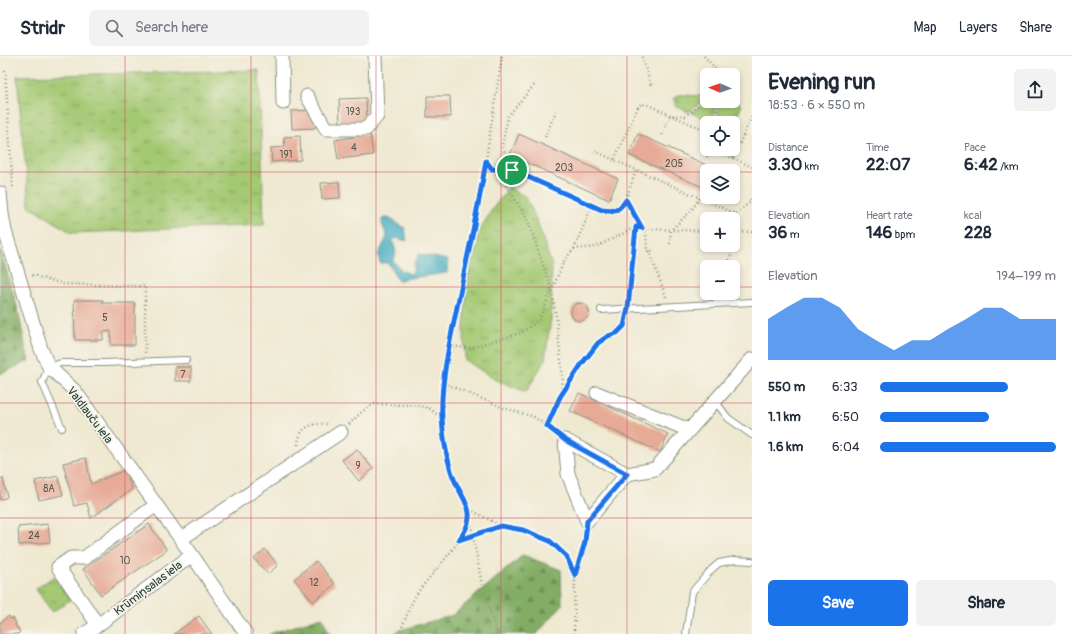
<!DOCTYPE html>
<html lang="en">
<head>
<meta charset="utf-8">
<style>
  body { margin:0; font-family:Pangolin,sans-serif; background:#f2f2f3; color:#1f2937; height:100vh; display:flex; flex-direction:column; font-size:15px; white-space:nowrap }
  * { box-sizing:border-box; margin:0 }
  p { font-size:13px; color:#747a83 }
  .icon { flex:none; width:22px; height:22px; fill:none; stroke:currentColor; stroke-width:2; stroke-linecap:round; stroke-linejoin:round }
  .map { position:relative; flex:1; overflow:hidden }
  .panel { display:flex; flex-direction:column; background:#fff; width:320px }
  .panel>* { flex:none }
  .needle { width:26px; rotate:272deg }
  .tools { position:absolute; left:700px; top:12px; display:grid; gap:8px }
  .tools a { display:grid; place-items:center; width:40px; height:40px; border-radius:6px; background:#fff; box-shadow:0 2px 6px #0003; font-size:20px }
  .pin { position:absolute; display:grid; place-items:center; width:34px; height:34px; color:#fff; margin:-17px; border:2px solid #fff; border-radius:50%; box-shadow:0 1px 4px #0007 }
  .round { display:grid; place-items:center; flex:none; width:42px; height:42px; border-radius:6px; background:#f2f2f3 }
  .headline { display:flex; align-items:center; justify-content:space-between; height:68px; padding:0 16px }
  h1 { font-size:22px; font-weight:800; line-height:30px }
  .figures { display:grid; grid-template-columns:repeat(3,1fr); gap:6px; height:68px; padding:4px 16px }
  .figures div { display:grid; align-content:center }
  .figures b { font-size:17px; font-weight:800 }
  .figures small { font-size:11px; font-weight:400 }
  .figures p { font-size:11px }
  .chart { height:112px; padding:8px 16px }
  .chart p { display:flex; justify-content:space-between }
  .chart svg { width:100%; height:72px; margin-top:4px; fill:#1a73e8; opacity:.7 }
  .button { display:flex; gap:8px; margin-top:auto; padding:8px 16px }
  .button a { flex:1; height:46px; border-radius:6px; background:#1a73e8; color:#fff; font-size:16px; font-weight:800; line-height:46px; text-align:center }
  .button a+a { background:#f2f2f3; color:#1f2937 }
  ul { padding:0 16px; list-style:none; font-size:13px }
  li { display:grid; grid-template-columns:64px 48px 1fr; align-items:center; height:30px }
  li i { height:10px; border-radius:5px; background:#1a73e8 }
  header { display:flex; align-items:center; gap:24px; box-sizing:border-box; height:56px; padding:0 20px; background:#fff; border-bottom:1px solid #e0e1e3 }
  header strong { font-size:19px }
  nav { display:flex; gap:22px; margin-inline-start:auto; font-size:14px }
  .search { width:280px; height:36px; background:#f2f2f3; display:flex; align-items:center; gap:10px; box-sizing:border-box; padding:0 14px; border-radius:6px; color:#747a83; font-size:15px }
  main { display:flex; flex:1; min-height:0 }
  .map>svg:first-child { display:block }
  .grass { fill:url(#grass-tufts); stroke:#628354 }
  .forest { fill:url(#forest-firs); stroke:#51754c }
  .water { fill:#40abc0; stroke:#30747a }
  .building { fill:#e7aa97 }
  .lines { fill:none; stroke-linecap:round; stroke-linejoin:round }
  .service-casing { stroke:#879382; stroke-width:8 }
  .minor-casing { stroke:#879382; stroke-width:15 }
  .path { stroke:#879382; stroke-width:2.5; stroke-dasharray:1 3; stroke-linecap:butt }
  .service { stroke:#fff; stroke-width:6 }
  .minor { stroke:#fff; stroke-width:13 }
  .route-casing { stroke:#fff; stroke-width:8 }
  .route { stroke:#1a73e8; stroke-width:5 }
  .grid { fill:none; stroke:#d1495b; stroke-width:1; stroke-opacity:0.55 }
  .labels { text-anchor:middle; stroke-width:3.5; stroke-linejoin:round; paint-order:stroke }
  .number-label { font-size:10px; fill:#51584d }
  .street-label { font-size:12px; fill:#1f3d34; stroke:#f7f3e8 }
</style>
</head>
<body>
<header>
<strong>Stridr</strong>
<div class="search"><svg class="icon" aria-label="search" viewBox="0 0 24 24"><circle cx="10" cy="10" r="6"/><path d="M15 15l6 6"/></svg>Search here</div>
<nav><a>Map</a><a>Layers</a><a>Share</a></nav>
</header>
<main>
<div class="map">
<svg width="752" height="578" viewBox="0 0 752 578">
  <defs>
    <pattern id="grass-tufts" width="24" height="20" patternUnits="userSpaceOnUse"><rect width="24" height="20" fill="#a4c973"/><path d="M3 7l-1-3M5 7V3M7 7l1-3M15 17l-1-3M17 17v-4M19 17l1-3" fill="none" stroke="#85a45f"/></pattern>
    <pattern id="forest-firs" width="22" height="20" patternUnits="userSpaceOnUse"><rect width="22" height="20" fill="#83ad65"/><path d="M5 1l3.5 6h-7zM16 11l3.5 6h-7z" fill="#6b8e54"/></pattern>
  </defs>
  <rect width="100%" height="100%" fill="#f7f3e8"/>
  <filter id="ink" filterUnits="userSpaceOnUse"><feTurbulence type="fractalNoise" baseFrequency=".025" numOctaves="2"/><feDisplacementMap in="SourceGraphic" scale="8" xChannelSelector="R" yChannelSelector="G"/><feConvolveMatrix kernelMatrix="1 2 1 2 8 2 1 2 1" color-interpolation-filters="sRGB"/></filter>
  <filter id="wash" filterUnits="userSpaceOnUse"><feTurbulence type="fractalNoise" baseFrequency=".012" numOctaves="4" result="noise"/><feDisplacementMap in="SourceGraphic" scale="16" xChannelSelector="R" yChannelSelector="G"/><feGaussianBlur stdDeviation="0.9" result="paint"/><feColorMatrix in="noise" values="0 0 0 0 0 0 0 0 0 0 0 0 0 0 0 0 0 1.4 0 .05"/><feComposite in="paint" operator="in"/></filter>
  <g filter="url(#wash)">
    <rect width="100%" height="100%" fill="#efe9d1"/>
    <path class="grass" d="M259,14L264,169L72,177L29,150L17,20Z
      M679,39L707,40V41L689,56L675,50L674,43Z
      M733,41H736L741,51L735,68L733,69V67H717L719,45H733Z
      M707,45H715L714,67L692,57Z
      M509,132L526,141L537,165L552,210L551,262L545,304L526,336L494,323L465,304L464,274L467,228L478,177L493,152Z
      M54,520L70,544L52,556L36,533Z"/>
    <path class="forest" d="M0,193L18,254L25,289L29,305L0,318Z
      M523,499L561,514L562,549L537,578H395L397,575L453,559Z
      M322,561L330,578H269Z"/>
    <path class="water" d="M387,161L405,172L407,185L402,184L397,182L392,184C395,192 398,196 393,205L403,215L411,218L413,216L414,208L419,198L448,204L447,217L403,223L398,225L388,207H380L378,199L387,181L382,168V163Z"/>
    <g id="blocks">
      <path class="building" d="M427,40H450L451,61H427Z
        M366,42L367,67L340,68L339,43Z
        M315,54V72L292,73L291,55Z
        M370,78L373,99L338,103L335,84Z
        M519,78L618,123L609,144L510,99Z
        M638,78L720,115H707V133L629,99Z
        M300,80L301,104L272,106L271,92L285,91L284,81Z
        M339,126L340,142L322,143L321,127Z
        M74,244H103V247H135V289H111V275L103,276V284H75Z
        M571 256a9 9 0 1 1 18 0a9 9 0 1 1-18 0Z
        M175,311H191V325H175Z
        M579,337L668,378L660,396L570,355Z
        M357,393L373,413L359,425L342,404Z
        M86,402L91,428L125,414L132,433L91,462L87,447L74,450L63,407Z
        M58,420L63,439L39,444L35,425Z
        M3,422L7,441L0,444V423Z
        M48,468L50,486L19,489L18,471Z
        M149,468L167,494L101,539L83,513Z
        M265,493L278,509L268,518L254,503Z
        M316,505L335,528L313,546L294,523Z
        M9,560L10,563L13,562L16,567L15,569L20,576L18,578H0V567Z
        M199,560L212,578H174Z"/>
    </g>
  </g>
  <g filter="url(#ink)">
    <use href="#blocks" fill-opacity="0" stroke="#879382" stroke-width="1"/>
    <g class="lines">
      <defs>
        <path id="service" d="M601,254L752,246
          M715,345L728,362L752,379
          M62,372L42,326L49,311L61,307H103L186,304
          M686,578L692,536L712,513L719,507L735,504L752,505"/>
        <path id="minor" d="M282,0L283,47
          M307,40L326,73H366L377,60L375,0
          M0,137L2,158L5,175L41,293L49,311L75,335L192,499L246,578
          M597,337L689,374
          M565,384L568,418L587,465L627,418L655,413L752,303
          M565,384L627,418
          M181,483L341,376
          M98,569L58,511L71,502H84L156,449
          M84,578L98,569L192,499"/>
      </defs>
      <use href="#service" class="service-casing"/>
      <use href="#minor" class="minor-casing"/>
      <path class="path" d="M502,0L481,136L449,290L442,344V362L446,396L452,417L469,453L501,470L523,474L550,485L566,500L575,519
        M704,0L721,19
        M642,1L651,29
        M5,14L13,133
        M716,67L717,45
        M707,75L648,49L643,48L639,49L614,104L736,158L749,147L752,141
        M662,79L670,59L685,60L707,43
        M545,81L556,55
        M595,95L614,104
        M726,99L752,111
        M707,101L710,93
        M733,102L752,60
        M486,105L506,129L527,162L547,220L552,235L557,267L563,325L560,341
        M492,113L512,114L602,154C622,157 624,149 630,132C632,126 634,120 636,114
        M512,114L502,90L508,60L536,27
        M626,145L646,177L647,195H653
        M735,176H752
        M733,186L736,158
        M670,188L671,174L690,156L700,142
        M574,193L592,150
        M649,195L666,241
        M725,211L730,203L732,189
        M32,219L63,228L145,230V297
        M629,245L636,172
        M449,290L470,292L521,277L539,264L565,203L574,193L596,191L636,171L649,173L707,175
        M444,327L504,352L534,361L555,376
        M349,368L363,355L374,348L413,349L429,352L442,362
        M547,370C560,341 576,313 597,289C609,274 621,285 626,261
        M298,389C299,370 312,367 328,368
        M469,453L470,464L483,534L497,578
        M460,484L501,470
        M399,578C405,565 410,548 418,536C436,512 458,492 470,464
        M574,578L575,519L585,486L586,478"/>
      <use href="#service" class="service"/>
      <use href="#minor" class="minor"/>
    </g>
  </g>
  <g class="lines" filter="url(#ink)">
    <defs>
      <path id="route" d="M486,105L492,113L512,114L602,154C614,156 619,155 626,144L642,172L636,171L628,252L624,270L617,277L608,280L598,287L581,309L560,341L547,370L565,384L627,418L587,465L585,486L575,519L566,500L550,485L523,474L501,470L459,484C482,453 460,445 451,415C446,398 443,380 442,362C440,327 450,285 457,251C467,202 478,154 486,105Z"/>
    </defs>
    <use href="#route" class="route-casing"/>
    <use href="#route" class="route"/>
  </g>
  <path class="grid" d="M125,0V578M251,0V578M376,0V578M501,0V578M627,0V578M0,116H707M733,116H752M0,231H707M733,231H752M0,347H752M0,462H752"/>
  <g class="labels">
    <g class="number-label">
      <text x="353" y="59">193</text>
      <text x="354" y="95">4</text>
      <text x="286" y="102">191</text>
      <text x="674" y="111">205</text>
      <text x="564" y="115">203</text>
      <text x="105" y="265">5</text>
      <text x="183" y="322">7</text>
      <text x="358" y="413">9</text>
      <text x="49" y="436">8A</text>
      <text x="34" y="483">24</text>
      <text x="125" y="508">10</text>
      <text x="314" y="530">12</text>
    </g>
    <g class="street-label">
      <text transform="translate(90 359) rotate(53)" y="4">Valdlauču iela</text>
      <text transform="translate(148 532) rotate(-37)" y="4">Krūmiņsalas iela</text>
    </g>
  </g>
</svg>
<div class="tools">
<a><svg class="needle" viewBox="-14 -14 28 28"><path d="M0-13l5 13h-10z" fill="#e53935"/><path d="M0 13l5-13h-10z" fill="#747a83"/></svg></a>
<a><svg class="icon" aria-label="locate" viewBox="0 0 24 24"><circle cx="12" cy="12" r="6"/><path d="M12 2v4M12 18v4M2 12h4M18 12h4"/></svg></a>
<a><svg class="icon" aria-label="layers" viewBox="0 0 24 24"><path d="M12 4l9 5-9 5-9-5zM3 14l9 5 9-5"/></svg></a>
<a>+</a>
<a>−</a>
</div>
<div class="pin" style="left:512px;top:114px;background:#1e9e55"><svg class="icon" aria-label="arrive" viewBox="0 0 24 24"><path d="M6 21V4h12l-3 4 3 4H6"/></svg></div>
</div>
<section class="panel">
<div class="headline"><div><h1>Evening run</h1><p>18:53 · 6 × 550 m</p></div><a class="round"><svg class="icon" aria-label="share" viewBox="0 0 24 24"><path d="M12 15V3M7 8l5-5 5 5M5 13v7h14v-7"/></svg></a></div>
<div class="figures">
<div><p>Distance</p><b>3.30<small> km</small></b></div>
<div><p>Time</p><b>22:07</b></div>
<div><p>Pace</p><b>6:42<small> /km</small></b></div>
</div>
<div class="figures">
<div><p>Elevation</p><b>36<small> m</small></b></div>
<div><p>Heart rate</p><b>146<small> bpm</small></b></div>
<div><p>kcal</p><b>228</b></div>
</div>
<div class="chart"><p><span>Elevation</span>194–199 m</p>
<svg viewBox="0 0 160 44" preserveAspectRatio="none"><path d="M0 44V19L10 12L20 6L30 6L40 12L50 25L60 32L70 38L80 32L90 32L100 25L110 19L120 12L130 12L140 19L150 19L160 19V44z"/></svg>
</div>
<ul>
<li><b>550 m</b>6:33<i style="width:73%"></i></li>
<li><b>1.1 km</b>6:50<i style="width:62%"></i></li>
<li><b>1.6 km</b>6:04<i style="width:100%"></i></li>
</ul>
<div class="button"><a>Save</a><a>Share</a></div>
</section>
</main>
</body>
</html>
